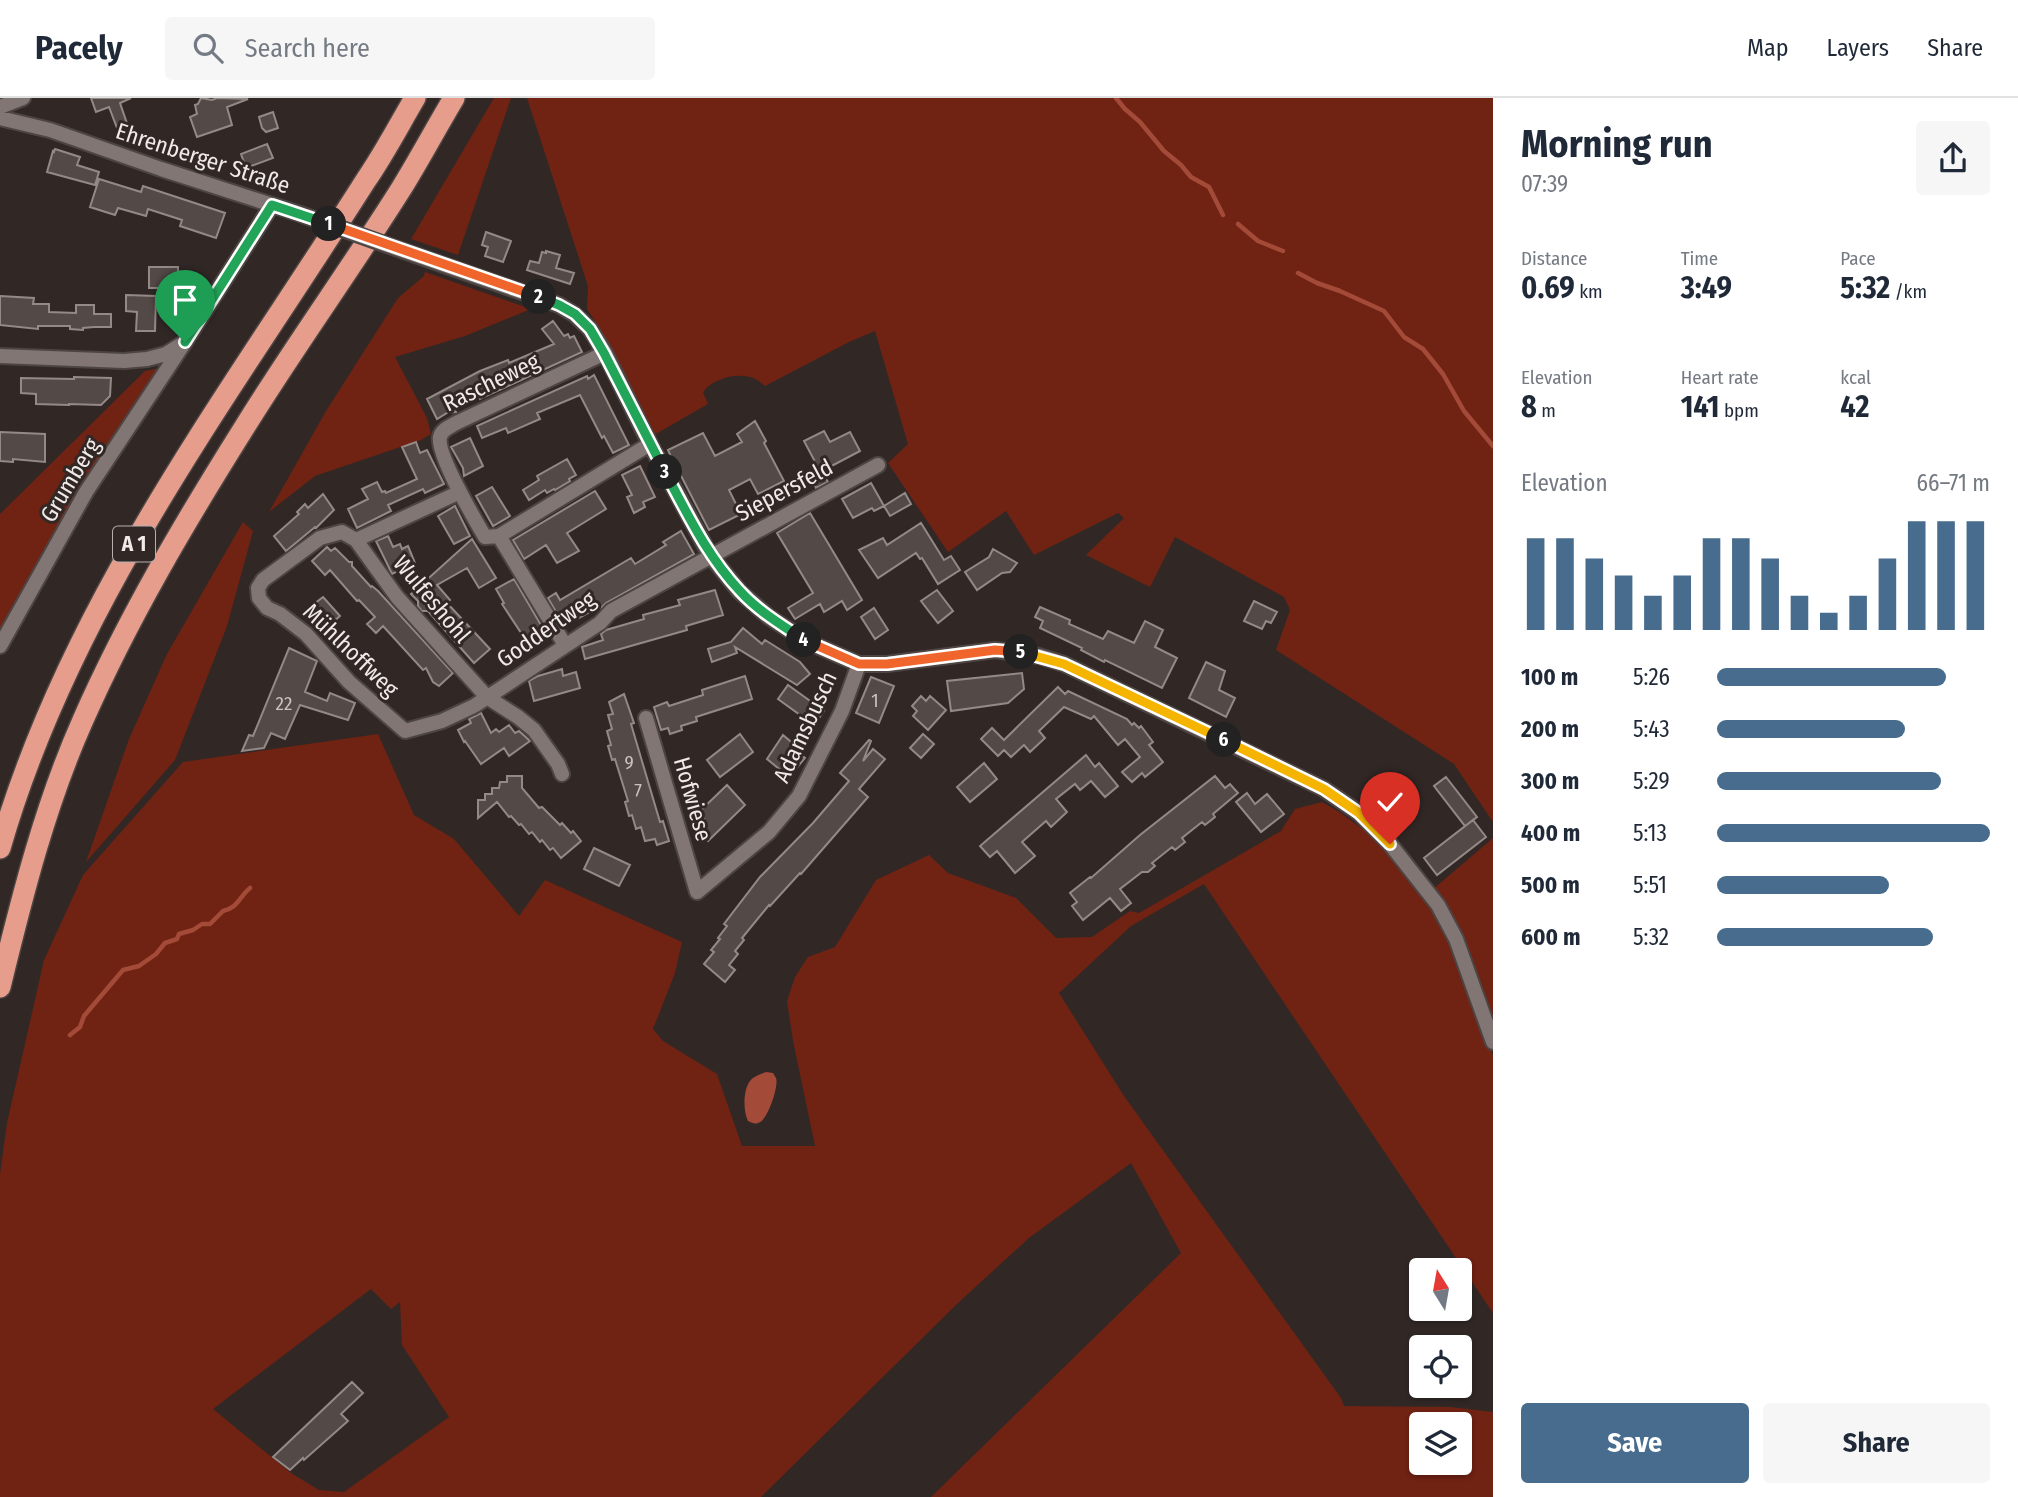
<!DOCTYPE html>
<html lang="en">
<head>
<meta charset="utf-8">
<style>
  body { margin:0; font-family:"Fira Sans Condensed",sans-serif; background:#f6f6f7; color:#1f2937; height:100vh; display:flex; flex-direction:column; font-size:26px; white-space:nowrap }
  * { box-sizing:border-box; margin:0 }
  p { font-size:23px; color:#747a83 }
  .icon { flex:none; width:38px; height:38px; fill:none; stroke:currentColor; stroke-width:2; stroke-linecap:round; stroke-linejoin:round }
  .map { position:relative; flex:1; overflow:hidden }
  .panel { display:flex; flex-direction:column; background:#fff; width:525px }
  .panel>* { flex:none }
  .needle { width:46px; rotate:349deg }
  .buttons { position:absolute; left:1409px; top:1160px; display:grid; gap:14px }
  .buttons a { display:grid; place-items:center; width:63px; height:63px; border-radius:7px; background:#fff; box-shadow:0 2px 5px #0004; font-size:35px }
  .pin { position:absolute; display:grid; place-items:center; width:60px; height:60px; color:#fff; margin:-72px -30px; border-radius:50% 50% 50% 0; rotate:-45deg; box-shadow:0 0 7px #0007 }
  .pin .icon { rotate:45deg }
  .km { position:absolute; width:35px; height:35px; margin:-18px; border-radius:50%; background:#222; color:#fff; font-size:19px; line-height:35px; text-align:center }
  .round { display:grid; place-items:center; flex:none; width:74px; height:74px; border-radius:7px; background:#f6f6f7 }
  .headline { display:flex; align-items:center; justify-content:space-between; height:119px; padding:0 28px }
  h1 { font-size:38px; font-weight:700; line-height:52px }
  .figures { display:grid; grid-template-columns:repeat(3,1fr); gap:10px; height:119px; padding:7px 28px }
  .figures div { display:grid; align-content:center }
  .figures b { font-size:30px; font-weight:700 }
  .figures small { font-size:19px; font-weight:400 }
  .figures p { font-size:19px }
  .chart { height:196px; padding:14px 28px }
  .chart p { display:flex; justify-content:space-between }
  .chart svg { width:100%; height:126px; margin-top:7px; stroke:#476c8d; stroke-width:6 }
  .cta { display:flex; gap:14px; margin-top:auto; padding:14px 28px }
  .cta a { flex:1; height:80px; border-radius:7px; background:#476c8d; color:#fff; font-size:28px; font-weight:700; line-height:80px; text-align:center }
  .cta a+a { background:#f6f6f7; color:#1f2937 }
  ul { padding:0 28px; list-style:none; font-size:23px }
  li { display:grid; grid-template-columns:112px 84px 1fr; align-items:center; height:52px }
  li i { height:18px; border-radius:9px; background:#476c8d }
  header { display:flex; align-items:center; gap:42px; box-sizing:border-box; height:98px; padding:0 35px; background:#fff; border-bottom:2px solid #e0e1e3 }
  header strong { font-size:33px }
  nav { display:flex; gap:38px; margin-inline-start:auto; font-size:24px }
  .search { width:490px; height:63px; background:#f6f6f7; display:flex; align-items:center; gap:18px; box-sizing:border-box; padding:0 24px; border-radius:7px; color:#747a83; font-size:26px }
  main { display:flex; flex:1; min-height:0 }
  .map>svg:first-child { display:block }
  .green { fill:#702213; fill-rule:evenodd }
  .water { fill:#a34b38 }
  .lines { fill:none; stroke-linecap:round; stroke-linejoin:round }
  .stream { stroke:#a34b38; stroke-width:4.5 }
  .building { fill:#534947; stroke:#948986; stroke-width:2 }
  .street-casing { stroke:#4d4543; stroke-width:18 }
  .highway-casing { stroke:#4d4543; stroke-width:24 }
  .street { stroke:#817674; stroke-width:14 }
  .highway { stroke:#e79d8c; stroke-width:21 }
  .street-bridge-casing { stroke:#4d4543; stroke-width:18; stroke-linecap:butt }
  .street-bridge { stroke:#817674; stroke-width:14 }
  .split-1-casing { stroke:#fff; stroke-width:14 }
  .split-2-casing { stroke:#fff; stroke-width:14 }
  .split-3-casing { stroke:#fff; stroke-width:14 }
  .split-4-casing { stroke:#fff; stroke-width:14 }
  .split-5-casing { stroke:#fff; stroke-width:14 }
  .split-6-casing { stroke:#fff; stroke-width:14 }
  .split-7-casing { stroke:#fff; stroke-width:14 }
  .split-1 { stroke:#22a559; stroke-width:9 }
  .split-2 { stroke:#f0652b; stroke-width:9 }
  .split-3 { stroke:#22a559; stroke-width:9 }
  .split-4 { stroke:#22a559; stroke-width:9 }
  .split-5 { stroke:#f0652b; stroke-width:9 }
  .split-6 { stroke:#f5b400; stroke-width:9 }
  .split-7 { stroke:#f5b400; stroke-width:9 }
  .labels { text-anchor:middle; stroke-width:6; stroke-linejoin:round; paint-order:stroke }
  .number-label { font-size:19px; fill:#c9c2c0 }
  .shield { fill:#312826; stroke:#b7b0ae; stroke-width:2 }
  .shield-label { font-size:21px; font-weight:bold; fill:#f0eae9 }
  .street-label { font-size:23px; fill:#f0eae9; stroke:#312826 }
</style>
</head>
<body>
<header>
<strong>Pacely</strong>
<div class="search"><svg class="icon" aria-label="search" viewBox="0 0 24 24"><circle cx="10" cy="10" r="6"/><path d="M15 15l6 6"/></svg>Search here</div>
<nav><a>Map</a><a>Layers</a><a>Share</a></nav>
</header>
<main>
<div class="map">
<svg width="1493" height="1399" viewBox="0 0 1493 1399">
  <rect width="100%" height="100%" fill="#312826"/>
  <path class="green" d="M494,0H511L458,157L411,141Z
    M527,0H1493V724L1454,666L1276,552L1290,512L1284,499L1175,439L1150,489L1086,457L1124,420L1118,415L1034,457L1006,413L948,454L888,365L908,346L875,233L849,244L765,288C761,285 756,280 750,279C734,275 713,281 703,294L708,306L654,337L607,242L587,211L588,188Z
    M425,174L531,211L465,238L395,259L427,320L431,336L421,342L315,378L269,414L326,313L398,200L424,178Z
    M161,270L88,376L0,539V416L145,273Z
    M243,424L253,433L227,528L175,662L86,764L129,641L167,556Z
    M378,636L414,717L454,741L519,818L545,782L682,844L675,875L653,931L663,943L717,976L742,1048H815L793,943L787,903L795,879L808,859L835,849L876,782L929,757L948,775L1016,800L1056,840L1092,839L1130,813L1139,815L1281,733L1295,711L1322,704L1341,715L1387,749L1445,828L1452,845L1451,853L1486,948L1491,952L1493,957V1215L1204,786L1131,828L1059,895L1124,998L1341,1300L1344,1308L1450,1309L1493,1314V1399H931L1181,1155L1131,1065L1029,1140L958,1205L761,1399H0V1076L7,1025L44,862L83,777L183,664ZM371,1191L391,1211L400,1204L402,1247L449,1319L344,1394L319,1392L291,1375L213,1311ZM1421,1326H1460V1365H1421Z
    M1493,740V927L1432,792Z"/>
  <path class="water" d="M766,974L773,975C774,977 775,978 776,980C779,988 768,1020 760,1024C755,1027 753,1025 748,1023C743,1013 743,992 750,983C754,978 761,976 766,974Z"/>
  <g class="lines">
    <path class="stream" d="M1116,0L1125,11L1140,24L1164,53L1181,67L1191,79L1209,89L1223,117
      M1238,126L1258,143L1283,153
      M1298,175L1317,185L1340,193L1384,213L1404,239L1423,251L1443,276L1464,313L1493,348
      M70,937L80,929L84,918L123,872L139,868L156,856L165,845L177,841L179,836L193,832L202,826H210L223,813C238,810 239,799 250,790"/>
  </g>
  <path class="building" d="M91,0H131L120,5L132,40L122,43L109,9L96,14Z
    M201,0L212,2L217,0L248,1L227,9L232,27L197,39L190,19L197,16L195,7L198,6Z
    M273,14L278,30L266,34L262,30L259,19Z
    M267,46L273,60L246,70L241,56Z
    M55,51L80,59L77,67L99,74L95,87L47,74L53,53L54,54Z
    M99,81L141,94L143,88L225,115L216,140L180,128L182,122L148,111L146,118L118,110L115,117L90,109Z
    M486,134L511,143L503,164L485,158L488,149L482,147Z
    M546,153L560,157L556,170L574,175L570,186L527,172L530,163L539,165L542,154L546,155Z
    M149,169H178V190H149Z
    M126,197L156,198L155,233H136L137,214L126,213Z
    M0,198L34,200L33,206H49V214L76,215V207H94V216H111V229H94L83,230V232L70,231V228H38V231L0,227Z
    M553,223L564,238L568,236L570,240L574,238L582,254L480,301L475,291L453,301L455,306L452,307L456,314L447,315L437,321L427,301L480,273L508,262L509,265L554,246L542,231Z
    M594,277L629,347L613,355L604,338L602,340L580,297L537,315L540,321L508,335L506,330L482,340L477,328L587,278L588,281Z
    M74,279L111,280L110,298L101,307L69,306V307L36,306V296L21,295V280L74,281Z
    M755,323L766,343L764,345L784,383L758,396L750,381L729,392L741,416L709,432L678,372L677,373L668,352L703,335L715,358L742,344L737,336Z
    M824,333L830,344L850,334L860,353L822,373L828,384L816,390L810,378L820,373L804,343Z
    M0,334L45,336V364L13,361V364L0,363Z
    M470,340L483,368L464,378L463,370L451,349Z
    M416,344L420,355L427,352L444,386L425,395L423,391L388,407L391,413L357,430L348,411L368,401L362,391L377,384L382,394L385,393L386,395L417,381L402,349Z
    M567,361L576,377L569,381L570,383L555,392L554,391L547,395L545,392L529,402L523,392L539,382L537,378Z
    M640,368L655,399L643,404L645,409L634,415L627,399L632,397L622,377Z
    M871,385L884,408L874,413L872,410L853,420L842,401Z
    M492,389L510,418L493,428L476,398Z
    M595,393L606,411L567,435L579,453L557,465L546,447L524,461L513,442Z
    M905,395L911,406L890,418L884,408Z
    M323,396L334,412L316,430L315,429L286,453L274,438L299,416L297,414L305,406L308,410Z
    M455,408L470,438L454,446L438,418Z
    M810,415L862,502L847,512L842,503L824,514L820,506L795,521L788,510L813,495L777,435Z
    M921,425L944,462L951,458L960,472L938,486L922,460L920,461L916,455L878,480L859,452L883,440L887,447Z
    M681,433L694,456L606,505L600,511L599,509L572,524L568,517L560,521L548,500L556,495L560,502L631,460L635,466L666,447L663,444Z
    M388,438L393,449L400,446L402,451L408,448L415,465L392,476L376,443Z
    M472,441L496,480L479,490L467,470L437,487L450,502L447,505L490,551L474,565L428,513H422L418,508V503L411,496Z
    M327,449L331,453L335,450L349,464H352V468L371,489L372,488L378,493L453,575L439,588L433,584L426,570L423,572L383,528L376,535L367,526L375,519L359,502L357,503L330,472L325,477L312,463Z
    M993,451L1017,465L1010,474L1002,475L977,492L965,474L989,459Z
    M514,481L545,534L527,544L502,506L504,505L496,491Z
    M715,492L723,517L686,528L687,532L585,561L582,549L603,542L601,536L606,532L644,521L643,517L680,507L678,502Z
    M937,492L953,513L938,525L921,503Z
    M323,499L340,518L331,526L314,506Z
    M1254,503L1277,514L1271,525L1266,523L1262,531L1244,523Z
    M1040,509L1070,522L1069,526L1103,541L1108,533L1134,545L1145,523L1163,532L1155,549L1177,560L1162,590L1105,562L1104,564L1081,552L1082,550L1040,530L1043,523L1035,519Z
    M874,510L888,532L875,541L861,519Z
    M743,530L762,546L765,542L800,564L810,576L797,587L735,549L737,555L712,564L708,551L731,544Z
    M289,550L317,563L305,594L327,603L330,595L355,605L348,622L300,607L285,641L271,635L264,650L242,653L249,637L253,638Z
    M1206,564L1225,573L1219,592L1235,600L1226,619L1189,600Z
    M562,571L563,578L576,574L580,590L534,603L529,583L538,578Z
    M1022,575L1024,591L1008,605L951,613L947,583Z
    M745,578L752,601L696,619L697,623L681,628L682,632L670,636L668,630L661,632L654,609L667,604L669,608L703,597L702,592Z
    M871,579L894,588L879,625L856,615Z
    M788,587L824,613L814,627L778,601Z
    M1058,589L1065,596L1068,593L1127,621L1132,627L1134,625L1139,630L1141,628L1153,644L1149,647L1163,664L1145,679L1142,675L1132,684L1122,674L1140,659L1125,641L1118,647L1094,618L1091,621L1064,609L1039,633L1045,640L1030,654L1024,647L1011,659L1004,652L998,658L981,641L992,630L1004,642Z
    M624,596L634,625L631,626L660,724L663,723L669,743L657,747L655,741L645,743L641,729L636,731L632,717L629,718L625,704L628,703L615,661L612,662L608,648L611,647L607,633L612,631L608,617L613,616L609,604Z
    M921,598L926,603L930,598L946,612L928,632L913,618L917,613L912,608Z
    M481,615L491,635L496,631L499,634L509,627L515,635L519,633L530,643L509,658L504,650L481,666L465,643L464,644L458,632L471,625L469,621Z
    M740,636L753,654L720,679L707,662Z
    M923,636L934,646L921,660L910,650Z
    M783,637L796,648L794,651L805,660L789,679L767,661Z
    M869,642L871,643L863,663L873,651L885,661L859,691L868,699L801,776L800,775L770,808L769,807L742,840L744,842L735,853L738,856L729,867L735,872L725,884L704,866L714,854L711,852L720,841L718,840L727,828L724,826L760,779L813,725L849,683L840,675Z
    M1086,657L1095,669L1099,665L1118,688L1105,699L1091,683L1080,692L1075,686L1056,701L1067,714L1051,729L1046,723L1022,744L1035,758L1015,775L997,753L990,759L980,748Z
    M984,665L997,681L970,704L957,689Z
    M507,678H522V690L539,710L542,709L560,727L562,725L571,735L573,733L581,743L561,760L553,750L550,752L542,742L540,744L532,734L529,736L521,726L519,727L511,718L509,719L497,704L478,720V702H485V696H492V690H499L500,684H507Z
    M1215,678L1225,690L1230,686L1238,695L1213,716L1215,719L1205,727L1202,724L1182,740L1185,744L1175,752L1172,749L1152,765L1155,768L1148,774H1142L1120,791L1131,805L1121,813L1110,800L1083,822L1072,808L1077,804L1070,795L1090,779L1091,780L1140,737Z
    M1446,679L1477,719L1465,728L1434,688Z
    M727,687L745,707L708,743L700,734L706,728L701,723L704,721L698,715Z
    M1247,695L1255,706L1267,696L1284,716L1261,734L1236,704Z
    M1473,722L1486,739L1437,777L1424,760Z
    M594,750L630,767L619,788L584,771Z
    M352,1284L363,1295L341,1316L348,1323L304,1362L303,1360L290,1372L273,1359Z"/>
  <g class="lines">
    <defs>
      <path id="street" d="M0,9L23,0
        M0,20L50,32L161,71L300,116
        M404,153L559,207L574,216L590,231L605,255L650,346L710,457L740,494L769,519L808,544L859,566H887L995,552L1039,558L1064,566L1324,691L1359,715L1390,746L1438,807L1456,841L1493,944
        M0,258L124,263L147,261L166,256L185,244L272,107
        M499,438L650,346
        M356,442L460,394
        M565,547L499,438L485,439C475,422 436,355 440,339C442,331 450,329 456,325L605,255
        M0,548L86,394L185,244
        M646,620L697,794L769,734L799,698L842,613L859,566
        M562,676L558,666L534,632L518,619L487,599L397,499L356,442L342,434L320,440L263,482L258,490L259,500L267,510L280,516L306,536L349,584L405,633L442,623L474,608L600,525L611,513L878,367"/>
      <path id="highway" d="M0,750C71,503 230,297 366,82C384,56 399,27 415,0
        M0,889C22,799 45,707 83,622C128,520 185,424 244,330C294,249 350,172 401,91C419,62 436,30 454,0"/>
    </defs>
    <use href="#street" class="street-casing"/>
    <use href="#highway" class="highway-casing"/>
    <use href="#street" class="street"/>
    <use href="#highway" class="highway"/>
    <defs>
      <path id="street-bridge" d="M300,116L404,153"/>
    </defs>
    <use href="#street-bridge" class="street-bridge-casing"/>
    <use href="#street-bridge" class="street-bridge"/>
  </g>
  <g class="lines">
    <defs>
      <path id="split-1" d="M185,244L272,107L329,126"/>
      <path id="split-2" d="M329,126L539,199"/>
      <path id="split-3" d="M539,199L559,207L575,216L590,231L604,255L665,374"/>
      <path id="split-4" d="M665,374C687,415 707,458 740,493C758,513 782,527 804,542"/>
      <path id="split-5" d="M804,542L859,566H887L995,552L1021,554"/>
      <path id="split-6" d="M1021,554L1064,566L1224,642"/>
      <path id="split-7" d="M1224,642L1324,691L1359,715L1390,746"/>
    </defs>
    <use href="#split-1" class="split-1-casing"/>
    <use href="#split-2" class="split-2-casing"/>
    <use href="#split-3" class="split-3-casing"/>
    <use href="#split-4" class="split-4-casing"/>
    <use href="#split-5" class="split-5-casing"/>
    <use href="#split-6" class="split-6-casing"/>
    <use href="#split-7" class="split-7-casing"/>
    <use href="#split-1" class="split-1"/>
    <use href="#split-2" class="split-2"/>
    <use href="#split-3" class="split-3"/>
    <use href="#split-4" class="split-4"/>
    <use href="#split-5" class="split-5"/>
    <use href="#split-6" class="split-6"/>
    <use href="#split-7" class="split-7"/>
  </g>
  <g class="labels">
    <g class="number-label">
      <text x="875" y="609">1</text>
      <text x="284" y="612">22</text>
      <text x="629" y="671">9</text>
      <text x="638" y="699">7</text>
    </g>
    <rect class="shield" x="113" y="428.5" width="42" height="35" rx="5"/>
    <g class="shield-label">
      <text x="134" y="453">A 1</text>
    </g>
    <g class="street-label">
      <text transform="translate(203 60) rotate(18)" y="8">Ehrenberger Straße</text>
      <text transform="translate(491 284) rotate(-26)" y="8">Rascheweg</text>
      <text transform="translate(70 382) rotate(-59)" y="8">Grumberg</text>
      <text transform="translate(784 392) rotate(-28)" y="8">Siepersfeld</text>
      <text transform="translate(432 501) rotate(50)" y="8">Wulfeshohl</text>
      <text transform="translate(546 531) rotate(-35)" y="8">Goddertweg</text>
      <text transform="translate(351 552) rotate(44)" y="8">Mühlhoffweg</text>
      <text transform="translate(805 629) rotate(-65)" y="8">Adamsbusch</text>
      <text transform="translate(693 701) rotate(74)" y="8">Hofwiese</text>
    </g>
  </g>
</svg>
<div class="buttons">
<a><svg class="needle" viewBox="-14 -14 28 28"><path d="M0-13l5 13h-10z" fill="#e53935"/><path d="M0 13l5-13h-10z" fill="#747a83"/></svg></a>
<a><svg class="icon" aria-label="locate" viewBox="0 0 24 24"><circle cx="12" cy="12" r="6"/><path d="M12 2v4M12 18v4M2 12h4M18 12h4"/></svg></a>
<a><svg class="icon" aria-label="layers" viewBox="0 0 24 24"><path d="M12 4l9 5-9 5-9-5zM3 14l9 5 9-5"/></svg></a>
</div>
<div class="pin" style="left:185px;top:244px;background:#1e9e55"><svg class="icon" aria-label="arrive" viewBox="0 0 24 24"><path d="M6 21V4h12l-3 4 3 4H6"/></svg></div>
<div class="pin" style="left:1390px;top:746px;background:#d93025"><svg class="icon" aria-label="check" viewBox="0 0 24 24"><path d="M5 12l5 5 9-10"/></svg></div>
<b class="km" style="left:329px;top:126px">1</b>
<b class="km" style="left:539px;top:199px">2</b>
<b class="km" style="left:665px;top:374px">3</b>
<b class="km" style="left:804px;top:542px">4</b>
<b class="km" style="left:1021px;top:554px">5</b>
<b class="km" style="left:1224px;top:642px">6</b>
</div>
<section class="panel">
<div class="headline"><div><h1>Morning run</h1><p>07:39</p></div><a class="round"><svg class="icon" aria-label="share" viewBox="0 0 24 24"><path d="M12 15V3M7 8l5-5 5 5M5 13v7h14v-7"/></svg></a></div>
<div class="figures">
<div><p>Distance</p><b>0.69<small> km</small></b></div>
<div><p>Time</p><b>3:49</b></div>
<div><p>Pace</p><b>5:32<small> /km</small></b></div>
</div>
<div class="figures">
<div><p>Elevation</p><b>8<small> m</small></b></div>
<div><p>Heart rate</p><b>141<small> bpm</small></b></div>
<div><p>kcal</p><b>42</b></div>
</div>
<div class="chart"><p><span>Elevation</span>66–71 m</p>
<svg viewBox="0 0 160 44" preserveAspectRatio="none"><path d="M5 44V12M15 44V12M25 44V19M35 44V25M45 44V32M55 44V25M65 44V12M75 44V12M85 44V19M95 44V32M105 44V38M115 44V32M125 44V19M135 44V6M145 44V6M155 44V6"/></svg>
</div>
<ul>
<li><b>100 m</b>5:26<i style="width:84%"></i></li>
<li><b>200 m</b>5:43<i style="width:69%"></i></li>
<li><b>300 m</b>5:29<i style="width:82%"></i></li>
<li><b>400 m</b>5:13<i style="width:100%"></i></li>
<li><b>500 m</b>5:51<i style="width:63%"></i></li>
<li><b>600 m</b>5:32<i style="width:79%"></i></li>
</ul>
<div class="cta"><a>Save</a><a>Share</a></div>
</section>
</main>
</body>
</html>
